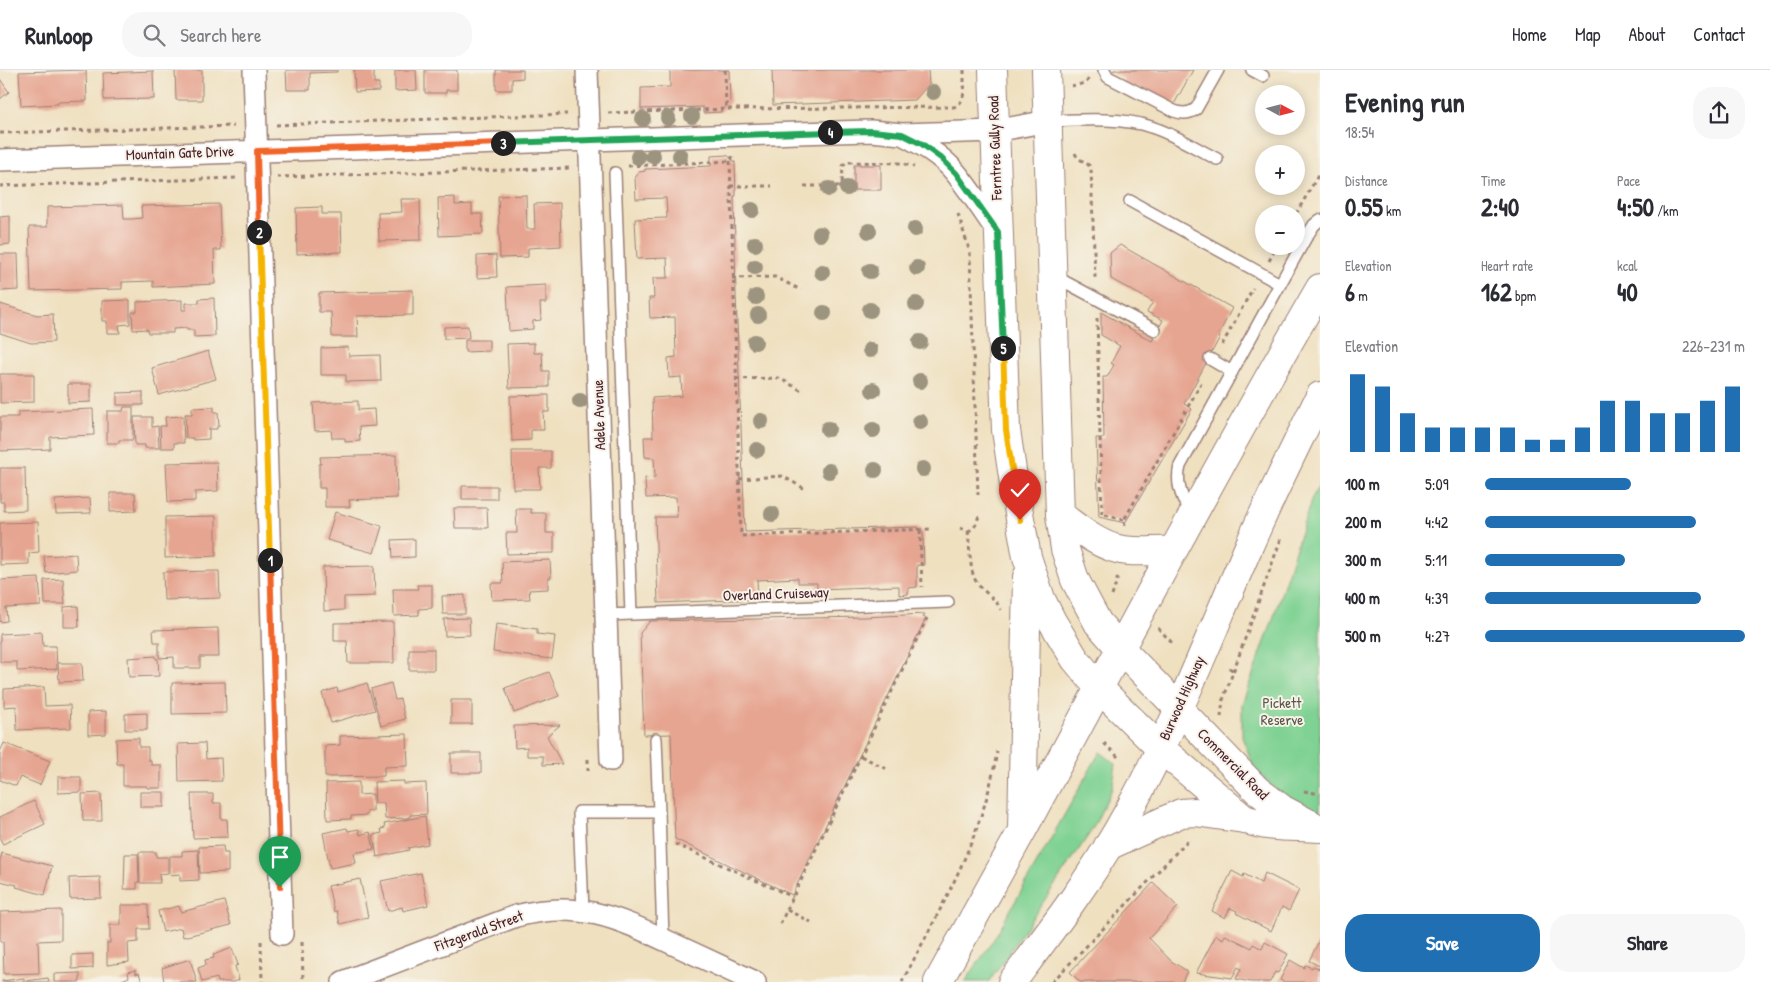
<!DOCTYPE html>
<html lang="en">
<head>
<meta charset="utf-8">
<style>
  body { margin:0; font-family:"Patrick Hand",sans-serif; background:#f7f7f7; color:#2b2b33; height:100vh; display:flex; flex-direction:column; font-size:19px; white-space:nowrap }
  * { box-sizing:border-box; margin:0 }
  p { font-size:16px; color:#7c7c81 }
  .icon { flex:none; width:28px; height:28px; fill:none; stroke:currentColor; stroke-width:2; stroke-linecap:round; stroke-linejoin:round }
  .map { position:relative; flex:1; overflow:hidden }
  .drawer { display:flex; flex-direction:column; background:#fff; width:450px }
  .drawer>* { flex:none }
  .needle { width:32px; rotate:97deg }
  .buttons { position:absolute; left:1255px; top:15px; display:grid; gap:10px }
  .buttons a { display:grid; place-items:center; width:50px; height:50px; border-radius:50%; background:#fff; box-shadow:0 2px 12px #0003; font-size:25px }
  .pin { position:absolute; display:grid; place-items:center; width:42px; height:42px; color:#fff; margin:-51px -21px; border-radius:50% 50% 50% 0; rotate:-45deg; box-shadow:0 0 5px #0007 }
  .pin .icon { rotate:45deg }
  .km { position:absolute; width:25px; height:25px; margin:-12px; border-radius:50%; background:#222; color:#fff; font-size:14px; line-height:25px; text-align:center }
  .round { display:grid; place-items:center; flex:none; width:52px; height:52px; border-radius:20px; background:#f7f7f7 }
  .summary { display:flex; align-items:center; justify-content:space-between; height:85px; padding:0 25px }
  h1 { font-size:28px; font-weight:800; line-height:38px }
  .metrics { display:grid; grid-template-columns:repeat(3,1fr); gap:8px; height:85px; padding:5px 25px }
  .metrics div { display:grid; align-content:center }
  .metrics b { font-size:25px; font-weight:800 }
  .metrics small { font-size:14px; font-weight:400 }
  .metrics p { font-size:14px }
  .chart { height:140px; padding:10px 25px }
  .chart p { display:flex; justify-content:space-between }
  .chart svg { width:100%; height:90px; margin-top:5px; stroke:#1f6fb2; stroke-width:6 }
  .cta { display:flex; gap:10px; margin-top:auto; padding:10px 25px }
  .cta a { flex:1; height:58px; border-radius:20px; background:#1f6fb2; color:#fff; font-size:20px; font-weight:800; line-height:58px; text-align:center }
  .cta a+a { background:#f7f7f7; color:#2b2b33 }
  ul { padding:0 25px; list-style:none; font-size:16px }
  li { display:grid; grid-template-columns:80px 60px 1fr; align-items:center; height:38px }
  li i { height:12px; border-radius:6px; background:#1f6fb2 }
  header { display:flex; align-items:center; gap:30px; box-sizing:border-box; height:70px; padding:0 25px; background:#fff; border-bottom:1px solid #e1e1e2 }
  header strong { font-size:24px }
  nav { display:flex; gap:28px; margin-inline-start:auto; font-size:18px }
  .search { width:350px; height:45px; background:#f7f7f7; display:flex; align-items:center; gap:12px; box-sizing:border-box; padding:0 18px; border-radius:20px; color:#7c7c81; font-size:19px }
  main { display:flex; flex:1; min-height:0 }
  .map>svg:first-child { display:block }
  .green { fill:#7fd293; stroke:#64785f }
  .building { fill:#e6a591 }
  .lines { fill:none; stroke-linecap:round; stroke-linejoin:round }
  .lane-casing { stroke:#9c8076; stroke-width:14 }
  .street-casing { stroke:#9c8076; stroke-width:24 }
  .secondary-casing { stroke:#9c8076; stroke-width:30 }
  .primary-casing { stroke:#9c8076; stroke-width:30 }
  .highway-casing { stroke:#9c8076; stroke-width:30 }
  .path { stroke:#9c8076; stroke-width:3; stroke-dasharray:4 4; stroke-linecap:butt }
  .lane { stroke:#fff; stroke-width:11 }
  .street { stroke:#fff; stroke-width:21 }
  .secondary { stroke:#fff; stroke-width:28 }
  .primary { stroke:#fff; stroke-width:28 }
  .highway { stroke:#fff; stroke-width:28 }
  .tree { fill:#9d947f }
  .split-1-casing { stroke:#fff; stroke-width:10 }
  .split-2-casing { stroke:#fff; stroke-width:10 }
  .split-3-casing { stroke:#fff; stroke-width:10 }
  .split-4-casing { stroke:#fff; stroke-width:10 }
  .split-5-casing { stroke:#fff; stroke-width:10 }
  .split-6-casing { stroke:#fff; stroke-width:10 }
  .split-1 { stroke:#f0652b; stroke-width:6 }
  .split-2 { stroke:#f5b400; stroke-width:6 }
  .split-3 { stroke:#f0652b; stroke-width:6 }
  .split-4 { stroke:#22a559; stroke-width:6 }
  .split-5 { stroke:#22a559; stroke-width:6 }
  .split-6 { stroke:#f5b400; stroke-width:6 }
  .labels { text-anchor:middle; stroke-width:4; stroke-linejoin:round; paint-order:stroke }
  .street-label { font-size:15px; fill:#4a1f2b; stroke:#f7f3e8 }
  .park-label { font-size:15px; fill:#5a554a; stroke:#f7f3e8 }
</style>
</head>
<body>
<header>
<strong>Runloop</strong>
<div class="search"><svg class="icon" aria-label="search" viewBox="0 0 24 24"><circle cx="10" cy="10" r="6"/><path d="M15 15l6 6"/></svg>Search here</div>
<nav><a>Home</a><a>Map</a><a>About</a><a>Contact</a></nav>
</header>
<main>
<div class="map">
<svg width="1320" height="912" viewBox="0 0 1320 912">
  <rect width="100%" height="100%" fill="#f7f3e8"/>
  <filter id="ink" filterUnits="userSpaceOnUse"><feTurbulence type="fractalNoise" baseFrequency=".02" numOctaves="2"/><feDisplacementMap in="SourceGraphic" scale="10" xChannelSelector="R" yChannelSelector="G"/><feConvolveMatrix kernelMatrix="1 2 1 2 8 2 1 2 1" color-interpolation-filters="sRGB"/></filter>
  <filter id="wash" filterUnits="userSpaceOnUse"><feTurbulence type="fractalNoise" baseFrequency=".0096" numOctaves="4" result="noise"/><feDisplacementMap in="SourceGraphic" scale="20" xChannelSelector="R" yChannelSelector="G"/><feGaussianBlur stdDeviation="1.12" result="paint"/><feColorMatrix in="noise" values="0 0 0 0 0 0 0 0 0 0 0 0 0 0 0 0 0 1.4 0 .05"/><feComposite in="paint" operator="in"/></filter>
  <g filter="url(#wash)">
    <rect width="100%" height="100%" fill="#efe0c0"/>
    <path class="green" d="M1320,413V744L1289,728L1276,720L1255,700L1242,667V634L1270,558L1312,428Z
      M1100,682L1116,694L1112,719L1092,760L989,912H965L994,869Z"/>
    <g id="blocks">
      <path class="building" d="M86,0L87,31L58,32V34L21,36L19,2Z
        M175,0H202V30H176Z
        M286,0H337V2L310,3V20H287Z
        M354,0H374V13H379V21L355,22Z
        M395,0H416L417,20L395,21Z
        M425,0H457V20H446V23H425Z
        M496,0H523V8L512,9V20H496Z
        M670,0H729L730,32L721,42L703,43V37L641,39V18L670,17Z
        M772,0H928L929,14L915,30L773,35Z
        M1114,0H1193L1173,36L1138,17L1133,27L1118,19L1124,9L1112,2Z
        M153,1L154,29L104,30L103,3Z
        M0,9L9,22L0,29Z
        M727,85L735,92L736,126H734L736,225L745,462L918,457L923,462L924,495H917V517L908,518V524L899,525V516L817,519V513H798V508L757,510L758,529L658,533L655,447H677L676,427L646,428L645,408L655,407L654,388L645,387L644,367H653L652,328L682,326L681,307L669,308L668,288L676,287L675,247L650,248L649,228H654L653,208H668L667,188L637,189L635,149L667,148L666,128L636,129L635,108L639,102L645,101V99L711,96V86Z
        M854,95H881V120H854Z
        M526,125L527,159H535L534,134L560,133L561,176L528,178V187L500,188L498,126Z
        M455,127V135L472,134V144H482L483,164L439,166L438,128Z
        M401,129H420L421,170L379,171L378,143L402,142Z
        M219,134L221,180H214L215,214L153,217V211L122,212V219L31,221L29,157H47V137L123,135L124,149H132L142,148L141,136Z
        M322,137V144H341L342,182L297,184L296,138Z
        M10,146V174L0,175V147Z
        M1120,175L1232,238L1218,266L1220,267L1184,334L1192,339L1125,453L1099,447L1096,368H1104L1103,307H1107L1114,295L1111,293L1120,276L1101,265V242L1152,271L1163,250L1147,242L1153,232L1111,209L1110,183Z
        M0,184H18L19,220L0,221Z
        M496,185L497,207L477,208V186Z
        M546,215V233H540L541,250L533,251V259L509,261L507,217Z
        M413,220V245L357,246L358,267H332L331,242H319V223Z
        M214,228L215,266L194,267V260H187V258L173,259V263H148L147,259L133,260L132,242H137V232L182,230V240H186V233H199V229Z
        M130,230V254L119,255L120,263H107V251H102V231Z
        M0,234L37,245L53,244L54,272L31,273L0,263Z
        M468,256L469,268L444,269V257Z
        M465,270H489V281L465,282Z
        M534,273V283H542L543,301H549V317L509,318L507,274Z
        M348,277L349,286L380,285L381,311L346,312V305H321V278Z
        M208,281L216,309L159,325L152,298Z
        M0,304H34V332L0,333Z
        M68,314H91V332L68,333Z
        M143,322V335H117V323Z
        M549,325V342H543L544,360H531V370L512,371L510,326Z
        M358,331V340L374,339L375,356L359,357L360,371L345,372V368H332L331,360L315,361L313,333Z
        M124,337H133V370H119V373H107V341H123Z
        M214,337V342H218L219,356H217V359H209V369L193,370V368H186L185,344H192V338Z
        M93,339L94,365L50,367V379L0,381V347H18V342Z
        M183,346L184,373H174V378H161L160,356H166L165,347Z
        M134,347H152V357L158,356L159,378H145V375H135Z
        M512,381H551V398H539L540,419H513Z
        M396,385L397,428L349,430L350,437H325V418H319V394H321L320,387Z
        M217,392L218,421L195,422V431L168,432L166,393Z
        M0,398H25L26,440L4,441V432H0Z
        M462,416H497V429H462Z
        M110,423H135L136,441L110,442Z
        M90,428L91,443L56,444L55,430Z
        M454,438H487L488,458H455Z
        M516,439H531V443H546V463H554V483L507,484L506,463H517Z
        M335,442L382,456L374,483L327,470Z
        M216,446V486L165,488V447Z
        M38,452L39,482L29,483V494L0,495V453Z
        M415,469V487L393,488L392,470Z
        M76,484L77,500L46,503L44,486Z
        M550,490L551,508H548V519L529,520L530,529L492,530L491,513H503L502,492Z
        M374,496L375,526L344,527V540L324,541L323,497Z
        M219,501L220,528L164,530L163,502Z
        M39,508L41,536L6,538L7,551L0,552V510Z
        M63,509L65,534H45L44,510Z
        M417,515H432V538L419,539V545L394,546L393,519H418Z
        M465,525V544H443L442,526Z
        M78,536L79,557H64V537Z
        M925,544L923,547L926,548L792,825L675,769L671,664L644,665L640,563L650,551L865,547Z
        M469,548L470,565L445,566L444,549Z
        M393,552L394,593H348L347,571H334V553Z
        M496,554L537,559V564L555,566L552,589L493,582Z
        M218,558L219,587H200V598H174V587L159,588V572H154L153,560Z
        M42,562L43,576H56L57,599L17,601V592H0V564Z
        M409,579H434V600H409Z
        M156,586V589H158L159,606L129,607L128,588Z
        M58,593H82L83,611L59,612Z
        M549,602L559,626L514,643L505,618Z
        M225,612L226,643L172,644V613Z
        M367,613L375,640L331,653L322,623L337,618L338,622Z
        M391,613L395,630L400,629L405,649L381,656L371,619Z
        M44,617L45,636L70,635L71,658L17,660L16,636L4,637V619Z
        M451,630H472V654H451Z
        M106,641V664L88,665V642Z
        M147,643V660H125V644Z
        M560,655L547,666L562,694L543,695V686H527V677L515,678L514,656Z
        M407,664L408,696L384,697V706L325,707V676L340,675V666Z
        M139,668V677H148V690H151V695H161V718H147V716H123V694H117L116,669Z
        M4,673L50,691L40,715L20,707L16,716L0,710V682Z
        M205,673L206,689L221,688L222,711L179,712L178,674Z
        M451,683H481V703H451Z
        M58,707H81V722L58,723Z
        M404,711V714L426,713L427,744L410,745V748L385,749L384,733H375L374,712Z
        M359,712V725L373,724V741H367V745L351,746V749L327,750L326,713Z
        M140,722H164V737H140Z
        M101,723L102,751H83L82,724Z
        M191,724H213V733H221V749H227L228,767L193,768Z
        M34,731L45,754L3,774L0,769V747Z
        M425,746L428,774L408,778L409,780L377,787L373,765L382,763L381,759L385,758L384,754Z
        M347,758L348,761L359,759L360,765L370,762L374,779L354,783L356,793L330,798L323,763Z
        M223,776L224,783H228V802L200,803L199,777Z
        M198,780L199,810L180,811V804L170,805V786H182V781Z
        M139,782H156V787H168V803L159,804L160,813H140Z
        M2,783L52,796L45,825L16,817L17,815L0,811V791Z
        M125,784H138L139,812H137V819H124Z
        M1232,801L1243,807L1244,804L1261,813L1265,803L1299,820L1289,841L1282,837L1271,861L1236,843L1237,841L1230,838L1225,848L1212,841Z
        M421,803L428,835L403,841L402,837L388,841L381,811Z
        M100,807L101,828L70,829L69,808Z
        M360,809L368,847L340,854L337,841H334L328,816Z
        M1153,813L1178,837L1149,868L1171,891L1187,901L1182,912H1080L1070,902Z
        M224,831L231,855L183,867L181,858L163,862L158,841L179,836L181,842Z
        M121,835H148L149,859H138V872L128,873L129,892L107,895V873H110V855H121Z
        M61,840V870L38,871L39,903L4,904L3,872H0V842Z
        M1216,865L1223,869L1225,865L1252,878L1253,874L1262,879L1265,872L1288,884L1278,903L1275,902L1270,912H1251L1236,909L1241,899L1238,897L1232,908L1196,903Z
        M1320,869V896L1309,891Z
        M232,878L238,895L235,896L239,910L233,912H218L217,908L202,912L198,898L206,895L205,890L214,888L213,885Z
        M93,884V898L72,899V885Z
        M190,889L197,912H164L162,898Z
        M1290,890L1304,898L1305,895L1312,898L1313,896L1320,899V912H1285L1280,910Z
        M135,900L136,904L139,903L142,912H117L129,907L128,902Z
        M80,903V912H54V904Z
        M24,908V912H2V911Z
        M48,908L49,912H26V911Z"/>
    </g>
  </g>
  <g filter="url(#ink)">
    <use href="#blocks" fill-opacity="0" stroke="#9c8076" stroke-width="1"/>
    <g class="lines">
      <defs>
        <path id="lane" d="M1104,0L1108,7L1112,9L1174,41C1182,44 1189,44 1196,39L1218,0
          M1252,0L1263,6
          M1048,51C1078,50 1123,47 1151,57C1174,64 1195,78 1217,89
          M615,103L631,544
          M1130,131L1280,214
          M1054,206L1155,260
          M1210,289L1232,302
          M1191,446C1183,429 1175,415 1180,396L1305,169L1314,155L1320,150
          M606,545L948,532
          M656,669L659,742
          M583,841L579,742H659L663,869"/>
        <path id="street" d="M254,0L282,864
          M587,0L611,690
          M902,64C921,74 941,85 955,102C971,121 984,143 998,162
          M0,90L797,63L871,61L902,64L995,61L1048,51
          M343,912L516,846C578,830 616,847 671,873C699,886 727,899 755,912"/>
        <path id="secondary" d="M1179,639L1257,720L1282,739L1312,755
          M1160,678L1244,749C1272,759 1291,756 1320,758
          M1108,776L1181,743L1195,742L1244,749"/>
        <path id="primary" d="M993,0L1006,360L1015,421L1027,487L1041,529L1052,551L1075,589L1099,618L1160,678
          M1046,0L1060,445L1065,479L1075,510L1098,553L1120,578L1179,639
          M1060,445C1077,457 1094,472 1114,478C1131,484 1154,480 1172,481
          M1022,760L1027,507"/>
        <path id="highway" d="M938,912C966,861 995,810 1023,759C1121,578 1217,396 1320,218
          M1012,912C1049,863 1087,814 1118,760C1170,670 1207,572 1249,476C1271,425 1296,376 1320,326"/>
      </defs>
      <use href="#lane" class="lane-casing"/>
      <use href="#street" class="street-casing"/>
      <use href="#secondary" class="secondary-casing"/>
      <use href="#primary" class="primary-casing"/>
      <use href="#highway" class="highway-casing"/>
      <path class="path" d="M725,0L726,39
        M964,0V17
        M1071,16L1086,13L1089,8
        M608,43L730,39L954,37C963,33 964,26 964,17H970
        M276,55L567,44
        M0,63L234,56
        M1075,83C1078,91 1087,91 1091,98L1095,208
        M730,91L741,466L932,459
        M628,96L730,91L732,89V85
        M277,107L571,98
        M0,116L237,108
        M730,116H772
        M804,116H839L842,113L843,96L846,92L901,93L914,97
        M958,144L968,176L970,185L978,425
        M1296,144L1320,102
        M1269,191L1277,176
        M732,208L775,207L801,220
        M1097,248L1102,446
        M1222,275L1253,218
        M736,309L779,308L804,322
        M739,409L782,406L807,420
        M1105,445L1124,450
        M1125,456L1124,450L1203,310
        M960,458L968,461C976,458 977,452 979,445
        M920,460L922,517
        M968,461C970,475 969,502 977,513C984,523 996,528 1001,540
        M1112,526L1119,503
        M1158,558L1174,575
        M1229,598L1235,601
        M1221,647L1223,630L1282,466
        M1104,673L1118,687
        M861,686L887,699
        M588,689V701
        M1304,721L1320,724
        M675,774L793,827
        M787,840L811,852
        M780,854L927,548
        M261,871L262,912
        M302,872L303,912
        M902,912C941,837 984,766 997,681
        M1052,912L1190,768"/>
      <use href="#lane" class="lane"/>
      <use href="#street" class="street"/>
      <use href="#secondary" class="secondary"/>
      <use href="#primary" class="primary"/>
      <use href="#highway" class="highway"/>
    </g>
    <g class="tree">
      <circle cx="933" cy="22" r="8"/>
      <circle cx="692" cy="46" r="8"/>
      <circle cx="668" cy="48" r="8"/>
      <circle cx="643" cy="49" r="8"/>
      <circle cx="653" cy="86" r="8"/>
      <circle cx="680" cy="86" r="8"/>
      <circle cx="638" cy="87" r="8"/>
      <circle cx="847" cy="118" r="8"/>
      <circle cx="829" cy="119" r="8"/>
      <circle cx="752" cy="140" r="8"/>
      <circle cx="915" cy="159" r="8"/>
      <circle cx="869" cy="161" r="8"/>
      <circle cx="820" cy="164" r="8"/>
      <circle cx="755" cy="174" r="8"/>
      <circle cx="755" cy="197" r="8"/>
      <circle cx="917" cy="198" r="8"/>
      <circle cx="870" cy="201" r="8"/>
      <circle cx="822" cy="202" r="8"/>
      <circle cx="756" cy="227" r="8"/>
      <circle cx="916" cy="234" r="8"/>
      <circle cx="870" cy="240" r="8"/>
      <circle cx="824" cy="243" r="8"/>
      <circle cx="758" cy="245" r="8"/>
      <circle cx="755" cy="272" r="8"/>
      <circle cx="920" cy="272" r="8"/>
      <circle cx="870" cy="280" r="8"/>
      <circle cx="920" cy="311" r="8"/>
      <circle cx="873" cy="320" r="8"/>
      <circle cx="580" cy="331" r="8"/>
      <circle cx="761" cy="351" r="8"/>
      <circle cx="920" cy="352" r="8"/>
      <circle cx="828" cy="359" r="8"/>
      <circle cx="873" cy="360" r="8"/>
      <circle cx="757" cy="380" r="8"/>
      <circle cx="923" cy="399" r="8"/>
      <circle cx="875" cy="400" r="8"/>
      <circle cx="829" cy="401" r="8"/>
      <circle cx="772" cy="444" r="8"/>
    </g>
  </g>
  <g class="lines" filter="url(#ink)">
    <defs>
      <path id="split-1" d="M270,490L280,817"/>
      <path id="split-2" d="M259,162L270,490"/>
      <path id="split-3" d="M259,162L257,81L503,73"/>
      <path id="split-4" d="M503,73L830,62"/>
      <path id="split-5" d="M830,62L871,61L902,64L922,74L941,88L956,103L998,162L1003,278"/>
      <path id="split-6" d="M1003,278L1006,360L1020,450"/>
    </defs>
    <use href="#split-1" class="split-1-casing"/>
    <use href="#split-2" class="split-2-casing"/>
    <use href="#split-3" class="split-3-casing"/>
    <use href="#split-4" class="split-4-casing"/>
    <use href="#split-5" class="split-5-casing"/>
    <use href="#split-6" class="split-6-casing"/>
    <use href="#split-1" class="split-1"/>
    <use href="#split-2" class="split-2"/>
    <use href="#split-3" class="split-3"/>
    <use href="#split-4" class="split-4"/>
    <use href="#split-5" class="split-5"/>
    <use href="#split-6" class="split-6"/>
  </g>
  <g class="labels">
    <g class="street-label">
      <text transform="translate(995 78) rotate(-92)" y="5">Ferntree Gully Road</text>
      <text transform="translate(180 83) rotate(-2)" y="5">Mountain Gate Drive</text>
      <text transform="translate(599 345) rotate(-92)" y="5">Adele Avenue</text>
      <text transform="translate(776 524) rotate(-2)" y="5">Overland Cruiseway</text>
      <text transform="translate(1182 628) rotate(-66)" y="5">Burwood Highway</text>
      <text transform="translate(1233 694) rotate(45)" y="5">Commercial Road</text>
      <text transform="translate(479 861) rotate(-20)" y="5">Fitzgerald Street</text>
    </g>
    <g class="park-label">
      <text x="1282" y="638">Pickett<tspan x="1282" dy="17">Reserve</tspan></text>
    </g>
  </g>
</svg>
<div class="buttons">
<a><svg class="needle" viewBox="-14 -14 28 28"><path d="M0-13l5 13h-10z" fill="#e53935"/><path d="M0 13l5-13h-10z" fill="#7c7c81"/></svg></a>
<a>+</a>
<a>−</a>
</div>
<div class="pin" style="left:280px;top:817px;background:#1e9e55"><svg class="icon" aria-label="arrive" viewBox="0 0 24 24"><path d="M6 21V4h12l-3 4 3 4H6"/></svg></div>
<div class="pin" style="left:1020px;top:450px;background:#d93025"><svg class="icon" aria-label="check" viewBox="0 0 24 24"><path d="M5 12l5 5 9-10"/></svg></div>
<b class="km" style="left:270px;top:490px">1</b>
<b class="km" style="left:259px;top:162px">2</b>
<b class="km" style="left:503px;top:73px">3</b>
<b class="km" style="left:830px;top:62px">4</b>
<b class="km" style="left:1003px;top:278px">5</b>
</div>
<section class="drawer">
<div class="summary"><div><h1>Evening run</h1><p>18:54</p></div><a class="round"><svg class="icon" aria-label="share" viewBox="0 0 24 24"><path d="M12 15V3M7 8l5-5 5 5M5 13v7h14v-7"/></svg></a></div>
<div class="metrics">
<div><p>Distance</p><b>0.55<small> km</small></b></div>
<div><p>Time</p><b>2:40</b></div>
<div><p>Pace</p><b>4:50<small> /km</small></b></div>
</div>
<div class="metrics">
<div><p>Elevation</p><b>6<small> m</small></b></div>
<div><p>Heart rate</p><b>162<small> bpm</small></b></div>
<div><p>kcal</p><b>40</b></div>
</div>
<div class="chart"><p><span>Elevation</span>226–231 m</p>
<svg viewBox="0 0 160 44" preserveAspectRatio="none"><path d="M5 44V6M15 44V12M25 44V25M35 44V32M45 44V32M55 44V32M65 44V32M75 44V38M85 44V38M95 44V32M105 44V19M115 44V19M125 44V25M135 44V25M145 44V19M155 44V12"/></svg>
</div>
<ul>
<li><b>100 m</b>5:09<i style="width:56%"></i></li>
<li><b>200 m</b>4:42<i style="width:81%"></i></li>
<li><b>300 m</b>5:11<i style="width:54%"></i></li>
<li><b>400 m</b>4:39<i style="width:83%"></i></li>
<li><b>500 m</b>4:27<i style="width:100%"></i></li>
</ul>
<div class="cta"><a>Save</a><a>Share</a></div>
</section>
</main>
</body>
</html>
